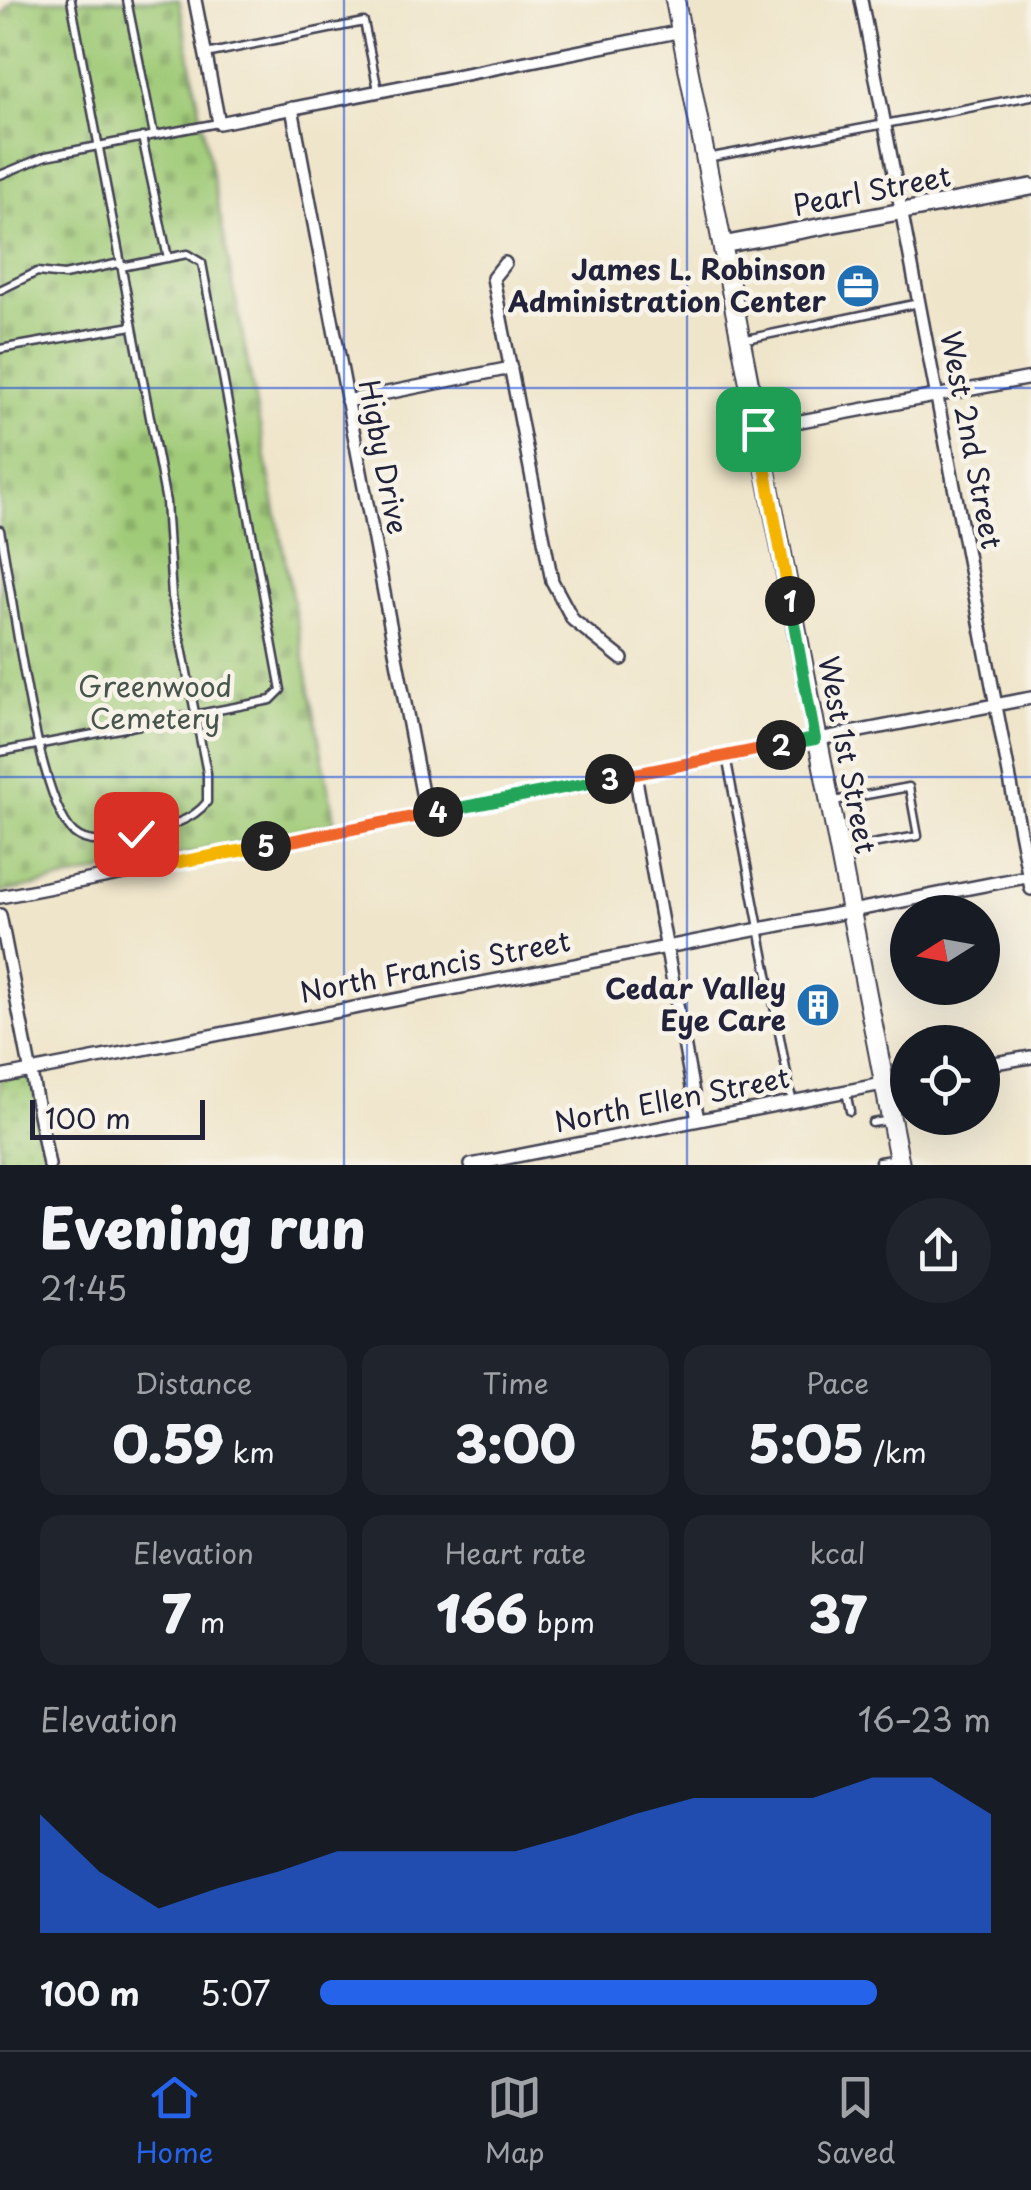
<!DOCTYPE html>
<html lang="en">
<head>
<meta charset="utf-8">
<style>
  body { margin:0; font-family:"Playpen Sans",sans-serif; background:#20242c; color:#f1f3f6; height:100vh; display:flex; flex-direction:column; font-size:38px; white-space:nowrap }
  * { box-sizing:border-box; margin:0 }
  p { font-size:32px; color:#9ea1a6 }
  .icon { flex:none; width:55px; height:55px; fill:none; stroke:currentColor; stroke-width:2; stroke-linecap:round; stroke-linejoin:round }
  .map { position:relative; height:1165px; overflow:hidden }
  .panel { display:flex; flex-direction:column; background:#171b24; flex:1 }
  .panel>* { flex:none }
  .needle { width:65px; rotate:259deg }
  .fabs { position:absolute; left:890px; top:895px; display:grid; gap:20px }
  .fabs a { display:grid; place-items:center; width:110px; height:110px; border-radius:50%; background:#171b24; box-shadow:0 10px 40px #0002; font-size:50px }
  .scale { position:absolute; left:30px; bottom:25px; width:175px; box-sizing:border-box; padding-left:10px; border:5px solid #22223b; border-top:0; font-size:28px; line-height:35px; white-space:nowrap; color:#22223b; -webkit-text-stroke:8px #f7f3e8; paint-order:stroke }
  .pin { position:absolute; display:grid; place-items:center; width:85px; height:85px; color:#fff; margin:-42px; border-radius:20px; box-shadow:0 5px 15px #0006 }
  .km { position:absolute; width:50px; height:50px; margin:-25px; border-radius:50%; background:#222; color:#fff; font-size:28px; line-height:50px; text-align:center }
  .round { display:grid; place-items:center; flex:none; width:105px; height:105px; border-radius:52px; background:#20242c }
  .head { display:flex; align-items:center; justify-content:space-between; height:170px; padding:0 40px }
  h1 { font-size:55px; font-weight:800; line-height:75px }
  .figures { display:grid; grid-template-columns:repeat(3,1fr); gap:15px; height:170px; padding:10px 40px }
  .figures div { display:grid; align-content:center; border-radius:20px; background:#20242c; text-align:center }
  .figures b { font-size:50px; font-weight:800 }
  .figures small { font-size:28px; font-weight:400 }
  .figures p { font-size:28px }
  .chart { height:280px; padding:20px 40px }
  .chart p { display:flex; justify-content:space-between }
  .chart svg { width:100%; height:180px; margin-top:10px; fill:#2563eb; opacity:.7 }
  ul { padding:0 40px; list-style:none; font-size:32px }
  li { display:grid; grid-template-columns:160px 120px 1fr; align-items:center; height:75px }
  li i { height:25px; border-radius:12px; background:#2563eb }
  .tabs { display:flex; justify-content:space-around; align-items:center; height:140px; border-top:2px solid #363941; background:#171b24; font-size:28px; color:#9ea1a6 }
  .tabs a { display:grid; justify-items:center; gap:5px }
  .tabs .on { color:#2563eb }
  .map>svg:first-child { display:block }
  .grass { fill:url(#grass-dots); stroke:#61765a; stroke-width:2.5 }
  .cemetery { fill:url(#cemetery-stones); stroke:#61765a; stroke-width:2.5 }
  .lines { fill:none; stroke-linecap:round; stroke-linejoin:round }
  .service-casing { stroke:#413f50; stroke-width:11 }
  .minor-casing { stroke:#413f50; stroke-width:16 }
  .tertiary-casing { stroke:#413f50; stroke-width:20 }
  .primary-casing { stroke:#413f50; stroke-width:22 }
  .service { stroke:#fff; stroke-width:6 }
  .minor { stroke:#fff; stroke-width:11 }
  .tertiary { stroke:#fff; stroke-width:15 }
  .primary { stroke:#fff; stroke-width:18 }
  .split-1-casing { stroke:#fff; stroke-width:20 }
  .split-2-casing { stroke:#fff; stroke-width:20 }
  .split-3-casing { stroke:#fff; stroke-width:20 }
  .split-4-casing { stroke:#fff; stroke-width:20 }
  .split-5-casing { stroke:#fff; stroke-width:20 }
  .split-6-casing { stroke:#fff; stroke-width:20 }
  .split-1 { stroke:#f5b400; stroke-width:12 }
  .split-2 { stroke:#22a559; stroke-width:12 }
  .split-3 { stroke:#f0652b; stroke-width:12 }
  .split-4 { stroke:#22a559; stroke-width:12 }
  .split-5 { stroke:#f0652b; stroke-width:12 }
  .split-6 { stroke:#f5b400; stroke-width:12 }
  .grid { fill:none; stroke:#1d4ed8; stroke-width:2.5; stroke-opacity:0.55 }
  .labels { text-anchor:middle; stroke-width:9; stroke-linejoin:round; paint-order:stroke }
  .street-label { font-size:28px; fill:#22223b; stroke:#f7f3e8 }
  .poi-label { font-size:28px; font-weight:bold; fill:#22223b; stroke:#f7f3e8; text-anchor:end }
  .park-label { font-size:28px; fill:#48554d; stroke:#f7f3e8 }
</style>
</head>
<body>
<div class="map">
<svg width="1031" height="1165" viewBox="0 0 1031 1165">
  <defs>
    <pattern id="grass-dots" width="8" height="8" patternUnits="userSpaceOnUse" patternTransform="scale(2.5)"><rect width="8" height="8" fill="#a0cb78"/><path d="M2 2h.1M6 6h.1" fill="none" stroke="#8aae69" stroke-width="1.8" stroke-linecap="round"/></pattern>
    <pattern id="cemetery-stones" width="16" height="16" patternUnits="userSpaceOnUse" patternTransform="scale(2.5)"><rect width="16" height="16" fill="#a0cb78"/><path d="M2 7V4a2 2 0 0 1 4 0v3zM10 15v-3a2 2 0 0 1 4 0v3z" fill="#8aae69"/></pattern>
  </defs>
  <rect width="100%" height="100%" fill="#f7f3e8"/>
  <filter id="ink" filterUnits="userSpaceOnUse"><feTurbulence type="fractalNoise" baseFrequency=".01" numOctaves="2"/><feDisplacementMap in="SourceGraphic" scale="20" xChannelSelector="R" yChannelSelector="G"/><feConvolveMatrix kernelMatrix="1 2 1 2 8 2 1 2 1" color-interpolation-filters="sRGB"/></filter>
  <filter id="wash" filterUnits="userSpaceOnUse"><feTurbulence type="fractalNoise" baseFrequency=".0048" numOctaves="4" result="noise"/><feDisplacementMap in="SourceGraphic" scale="40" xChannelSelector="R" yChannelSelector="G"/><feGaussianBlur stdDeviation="2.25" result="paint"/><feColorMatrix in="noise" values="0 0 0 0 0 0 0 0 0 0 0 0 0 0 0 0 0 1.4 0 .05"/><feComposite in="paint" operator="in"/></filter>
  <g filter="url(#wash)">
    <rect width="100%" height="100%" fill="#efe5ca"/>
    <path class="grass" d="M31,1073L49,1165H0V1078Z"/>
    <path class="cemetery" d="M14,0H179L335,823L0,893V18Z"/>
  </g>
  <g filter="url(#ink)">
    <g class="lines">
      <defs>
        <path id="service" d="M127,0L154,135
          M206,54L364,22L378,90
          M142,137L168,258
          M707,158L1031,96
          M0,175L46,156L218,123
          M0,290L37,272L64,275L120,263
          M742,340L919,303
          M0,349L132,326
          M0,530C12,588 36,800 74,833C90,847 113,840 132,835C158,829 190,824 207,802V773L172,597L166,502L71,0
          M0,752L271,700L281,690L202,263L187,254L121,267
          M726,756L792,1100
          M834,801L909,787L918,836L843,849
          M160,828L169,865
          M846,1092L850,1111
          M872,1123L891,1120
          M879,1161L898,1158"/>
        <path id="minor" d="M195,0L219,123L682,31
          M861,0L1031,889
          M292,108L426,814
          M505,263L493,278L552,581L573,620L622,659
          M347,401L511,368
          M758,429L1031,378
          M635,774L698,1120
          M0,897L1031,698
          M0,915L49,1165
          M982,1065L1031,1057
          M0,1077L1031,876
          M471,1165L908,1079"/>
        <path id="tertiary" d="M722,245L1031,187"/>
        <path id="primary" d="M675,0L900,1165"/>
      </defs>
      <use href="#service" class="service-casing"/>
      <use href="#minor" class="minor-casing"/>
      <use href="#tertiary" class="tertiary-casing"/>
      <use href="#primary" class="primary-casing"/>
      <use href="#service" class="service"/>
      <use href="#minor" class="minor"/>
      <use href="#tertiary" class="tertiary"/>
      <use href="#primary" class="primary"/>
    </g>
  </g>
  <g class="lines" filter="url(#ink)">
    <defs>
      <path id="split-1" d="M758,429L790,601"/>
      <path id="split-2" d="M781,745L815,739L790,601"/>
      <path id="split-3" d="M610,779L781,745"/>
      <path id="split-4" d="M438,812L610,779"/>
      <path id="split-5" d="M266,846L438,812"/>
      <path id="split-6" d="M136,834L160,828L169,864L266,846"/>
    </defs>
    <use href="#split-1" class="split-1-casing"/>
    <use href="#split-2" class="split-2-casing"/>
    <use href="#split-3" class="split-3-casing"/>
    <use href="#split-4" class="split-4-casing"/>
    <use href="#split-5" class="split-5-casing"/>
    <use href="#split-6" class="split-6-casing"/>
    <use href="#split-1" class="split-1"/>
    <use href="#split-2" class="split-2"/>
    <use href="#split-3" class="split-3"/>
    <use href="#split-4" class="split-4"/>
    <use href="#split-5" class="split-5"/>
    <use href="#split-6" class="split-6"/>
  </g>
  <path class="grid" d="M344,0V1165M687,0V1165M0,388H1031M0,777H1031"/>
  <defs>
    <symbol id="office-disc" viewBox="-11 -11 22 22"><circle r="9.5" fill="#1f6fb2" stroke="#f7f3e8"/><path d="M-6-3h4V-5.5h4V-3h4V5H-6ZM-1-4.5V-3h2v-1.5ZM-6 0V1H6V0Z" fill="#fff"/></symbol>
    <symbol id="building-disc" viewBox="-11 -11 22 22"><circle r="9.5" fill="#1f6fb2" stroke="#f7f3e8"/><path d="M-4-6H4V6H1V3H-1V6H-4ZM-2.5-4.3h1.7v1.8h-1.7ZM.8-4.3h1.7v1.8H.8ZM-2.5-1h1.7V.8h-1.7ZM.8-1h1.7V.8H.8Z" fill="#fff"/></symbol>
  </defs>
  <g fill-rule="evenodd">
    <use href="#office-disc" x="833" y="261" width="50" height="50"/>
    <use href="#building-disc" x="793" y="980" width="50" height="50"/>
  </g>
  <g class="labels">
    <g class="street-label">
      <text transform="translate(872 191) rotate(-11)" y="10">Pearl Street</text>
      <text transform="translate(971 440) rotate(79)" y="10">West 2nd Street</text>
      <text transform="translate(383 457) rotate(79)" y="10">Higby Drive</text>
      <text transform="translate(847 755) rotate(79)" y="10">West 1st Street</text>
      <text transform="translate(435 967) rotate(-11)" y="10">North Francis Street</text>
      <text transform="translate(672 1100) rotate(-11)" y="10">North Ellen Street</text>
    </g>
    <g class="poi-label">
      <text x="826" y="280">James L. Robinson<tspan x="826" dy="32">Administration Center</tspan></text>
      <text x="786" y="999">Cedar Valley<tspan x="786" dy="32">Eye Care</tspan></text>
    </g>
    <g class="park-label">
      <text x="155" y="697">Greenwood<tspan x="155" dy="32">Cemetery</tspan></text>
    </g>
  </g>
</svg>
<div class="fabs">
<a><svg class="needle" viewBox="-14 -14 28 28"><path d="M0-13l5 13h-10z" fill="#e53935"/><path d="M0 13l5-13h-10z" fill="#9ea1a6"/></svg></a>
<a><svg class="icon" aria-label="locate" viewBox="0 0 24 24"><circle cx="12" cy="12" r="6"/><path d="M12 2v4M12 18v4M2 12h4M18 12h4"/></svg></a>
</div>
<div class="scale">100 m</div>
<div class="pin" style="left:758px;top:429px;background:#1e9e55"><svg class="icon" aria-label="arrive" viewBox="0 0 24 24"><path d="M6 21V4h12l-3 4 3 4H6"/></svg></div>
<div class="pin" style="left:136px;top:834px;background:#d93025"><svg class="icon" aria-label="check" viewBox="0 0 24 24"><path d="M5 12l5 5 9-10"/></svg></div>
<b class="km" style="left:790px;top:601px">1</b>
<b class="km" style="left:781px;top:745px">2</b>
<b class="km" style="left:610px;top:779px">3</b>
<b class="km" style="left:438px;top:812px">4</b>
<b class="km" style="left:266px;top:846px">5</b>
</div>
<section class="panel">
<div class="head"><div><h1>Evening run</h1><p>21:45</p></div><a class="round"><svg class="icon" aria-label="share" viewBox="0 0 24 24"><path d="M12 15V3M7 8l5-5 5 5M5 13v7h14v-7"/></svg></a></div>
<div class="figures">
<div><p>Distance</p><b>0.59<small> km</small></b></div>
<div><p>Time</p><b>3:00</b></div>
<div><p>Pace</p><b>5:05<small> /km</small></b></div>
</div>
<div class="figures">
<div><p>Elevation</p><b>7<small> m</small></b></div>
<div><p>Heart rate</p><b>166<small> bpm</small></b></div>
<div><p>kcal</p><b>37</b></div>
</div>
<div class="chart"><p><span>Elevation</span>16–23 m</p>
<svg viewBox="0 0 160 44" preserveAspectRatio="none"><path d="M0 44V15L10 29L20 38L30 33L40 29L50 24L60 24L70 24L80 24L90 20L100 15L110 11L120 11L130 11L140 6L150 6L160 15V44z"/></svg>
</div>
<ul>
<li><b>100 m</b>5:07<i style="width:83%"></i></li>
</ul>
</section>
<nav class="tabs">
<a class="on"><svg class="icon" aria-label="home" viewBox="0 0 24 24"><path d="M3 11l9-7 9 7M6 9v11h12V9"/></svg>Home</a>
<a><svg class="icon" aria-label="map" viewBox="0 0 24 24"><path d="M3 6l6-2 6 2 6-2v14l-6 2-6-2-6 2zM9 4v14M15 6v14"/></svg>Map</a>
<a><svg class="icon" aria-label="saved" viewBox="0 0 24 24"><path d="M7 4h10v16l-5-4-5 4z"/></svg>Saved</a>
</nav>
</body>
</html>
